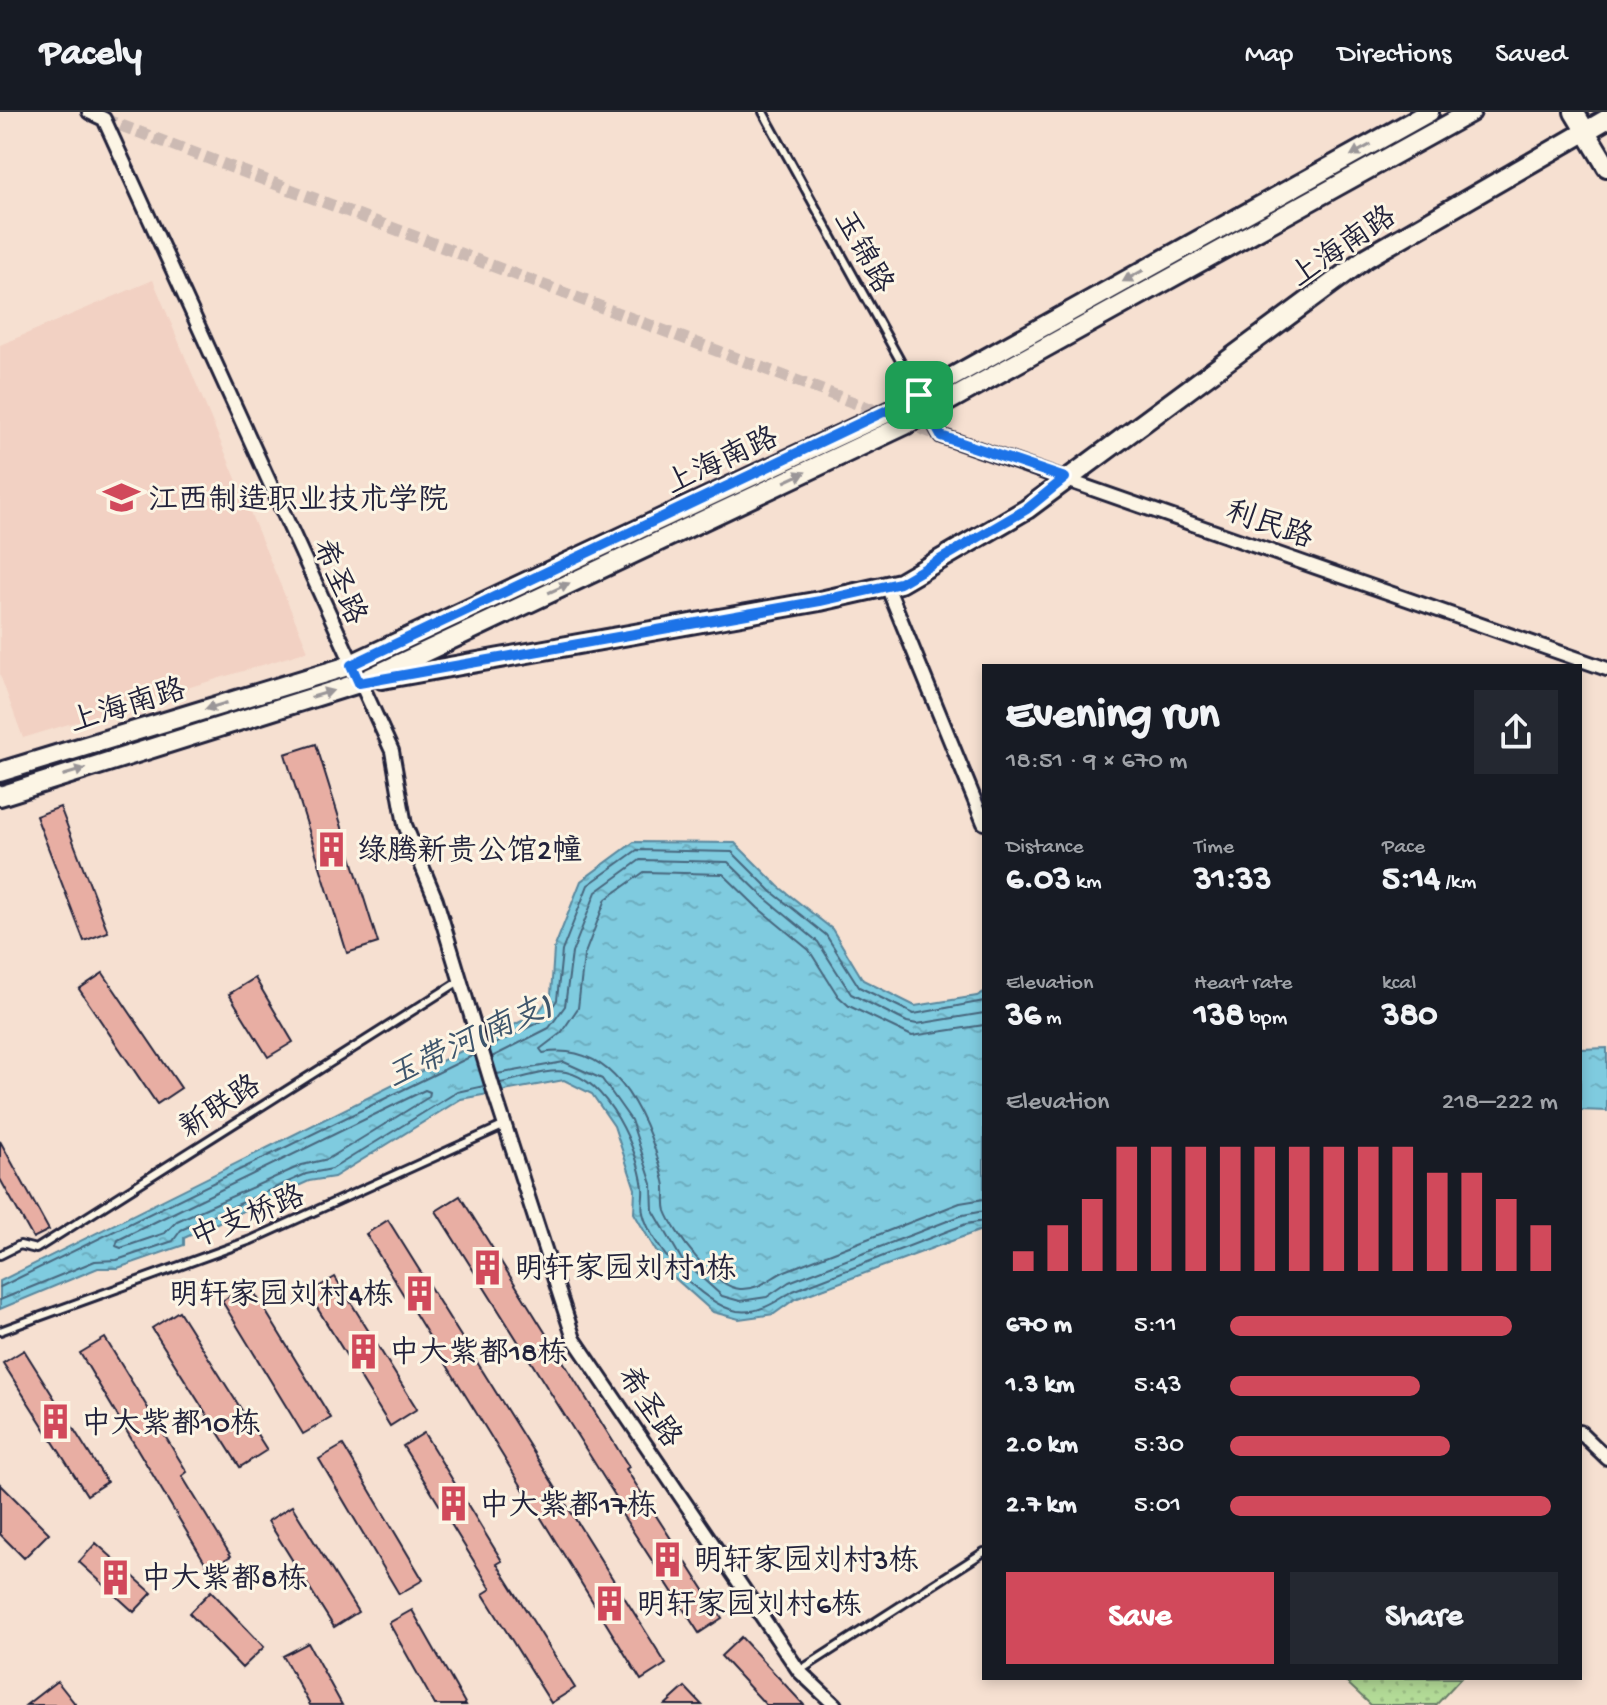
<!DOCTYPE html>
<html lang="en">
<head>
<meta charset="utf-8">
<style>
  body { margin:0; font-family:"Gochi Hand","LXGW WenKai TC",sans-serif; background:#242831; color:#f1f3f6; height:100vh; display:flex; flex-direction:column; font-size:30px; white-space:nowrap }
  * { box-sizing:border-box; margin:0 }
  p { font-size:26px; color:#9ea1a6 }
  .icon { flex:none; width:44px; height:44px; fill:none; stroke:currentColor; stroke-width:2; stroke-linecap:round; stroke-linejoin:round }
  .map { position:relative; flex:1; overflow:hidden }
  .drawer { position:absolute; left:982px; top:552px; width:600px; height:1016px; display:flex; flex-direction:column; background:#171b24; border-radius:0px; box-shadow:0 4px 12px #0003 }
  .drawer>* { flex:none }
  .pin { position:absolute; display:grid; place-items:center; width:68px; height:68px; color:#fff; margin:-34px; border-radius:16px; box-shadow:0 4px 12px #0006 }
  .round { display:grid; place-items:center; flex:none; width:84px; height:84px; border-radius:0px; background:#242831 }
  .headline { display:flex; align-items:center; justify-content:space-between; height:136px; padding:0 24px }
  h1 { font-size:44px; font-weight:700; line-height:60px }
  .figures { display:grid; grid-template-columns:repeat(3,1fr); gap:12px; height:136px; padding:8px 24px }
  .figures div { display:grid; align-content:center }
  .figures b { font-size:34px; font-weight:700 }
  .figures small { font-size:22px; font-weight:400 }
  .figures p { font-size:22px }
  .chart { height:224px; padding:16px 24px }
  .chart p { display:flex; justify-content:space-between }
  .chart svg { width:100%; height:144px; margin-top:8px; stroke:#d1495b; stroke-width:6 }
  .cta { display:flex; gap:16px; margin-top:auto; padding:16px 24px }
  .cta a { flex:1; height:92px; border-radius:0px; background:#d1495b; color:#fff; font-size:32px; font-weight:700; line-height:92px; text-align:center }
  .cta a+a { background:#242831; color:#f1f3f6 }
  ul { padding:0 24px; list-style:none; font-size:26px }
  li { display:grid; grid-template-columns:128px 96px 1fr; align-items:center; height:60px }
  li i { height:20px; border-radius:10px; background:#d1495b }
  header { display:flex; align-items:center; gap:48px; box-sizing:border-box; height:112px; padding:0 40px; background:#171b24; border-bottom:2px solid #363941 }
  header strong { font-size:38px }
  nav { display:flex; gap:44px; margin-inline-start:auto; font-size:28px }
  .map>svg:first-child { display:block }
  .built { fill:#f2d1c3 }
  .park { fill:url(#park-dots); stroke:#6a7e69; stroke-width:2 }
  .water { fill:url(#water-ripples); stroke:#5a879d; stroke-width:2 }
  .lines { fill:none; stroke-linecap:round; stroke-linejoin:round }
  .shore { stroke:#47667d; stroke-width:2 }
  .building { fill:#e8aea3; stroke:#22223b; stroke-width:2 }
  .street-tunnel { stroke:#ccbab3; stroke-width:12; stroke-dasharray:12 6; stroke-linecap:butt }
  .lane-casing { stroke:#22223b; stroke-width:12 }
  .street-casing { stroke:#22223b; stroke-width:18 }
  .secondary-casing { stroke:#22223b; stroke-width:24 }
  .lane { stroke:#fcf5e5; stroke-width:6 }
  .street { stroke:#fcf5e5; stroke-width:12 }
  .secondary { stroke:#fcf5e5; stroke-width:18 }
  .oneway { fill:#9a9698 }
  .route-casing { stroke:#fff; stroke-width:16 }
  .route { stroke:#1a73e8; stroke-width:10 }
  .labels { text-anchor:middle; stroke-width:6; stroke-linejoin:round; paint-order:stroke }
  .street-label { font-size:30px; fill:#22223b; stroke:#fcf5e5 }
  .poi-label { font-size:30px; fill:#22223b; stroke:#fcf5e5; text-anchor:start }
  .water-label { font-size:32px; font-style:italic; fill:#3e556c; stroke:#fcf5e5 }
</style>
</head>
<body>
<header>
<strong>Pacely</strong>
<nav><a>Map</a><a>Directions</a><a>Saved</a></nav>
</header>
<div class="map">
<svg width="1607" height="1593" viewBox="0 0 1607 1593">
  <defs>
    <pattern id="park-dots" width="8" height="8" patternUnits="userSpaceOnUse" patternTransform="scale(2)"><rect width="8" height="8" fill="#b3db97"/><path d="M2 2h.1M6 6h.1" fill="none" stroke="#9abc83" stroke-width="1.8" stroke-linecap="round"/></pattern>
    <pattern id="water-ripples" width="26" height="14" patternUnits="userSpaceOnUse" patternTransform="scale(2)"><rect width="26" height="14" fill="#7fcbdf"/><path d="M2 4q2-2 4 0t4 0M15 11q2-2 4 0t4 0" fill="none" stroke="#6daec0"/></pattern>
  </defs>
  <rect width="100%" height="100%" fill="#f6e0d1"/>
  <filter id="ink" filterUnits="userSpaceOnUse"><feTurbulence type="fractalNoise" baseFrequency=".0125" numOctaves="2"/><feDisplacementMap in="SourceGraphic" scale="16" xChannelSelector="R" yChannelSelector="G"/><feConvolveMatrix kernelMatrix="1 2 1 2 8 2 1 2 1" color-interpolation-filters="sRGB"/></filter>
  <g filter="url(#ink)">
    <path class="built" d="M153,168L308,539L23,626L0,563V233Z"/>
    <path class="park" d="M1342,1566H1461L1436,1593H1371Z"/>
    <path class="water" d="M634,730L735,731L778,774L832,817L863,868L915,894L977,884L984,880V1117L795,1187L774,1202L739,1207L713,1200L668,1160L634,1101L635,1077L614,1014L592,982L564,968L461,987L334,1065L309,1069L184,1126V1133L118,1156H98L0,1197V1169L538,901L551,883L554,837L581,769Z
      M1607,936V999L1580,998V937Z"/>
    <g class="lines">
      <path class="shore" d="M984,913L912,924L849,894L838,884L809,838L758,796L723,762L644,760L606,787L584,844L578,896L561,921L540,937L543,941C618,928 649,1009 664,1069C667,1079 663,1089 666,1099C675,1122 714,1175 740,1177C759,1178 770,1166 785,1159L960,1091L984,1087
        M489,935L543,908L557,888L562,839L588,773L637,738L732,740L772,780L826,823L859,875L914,902L984,889
        M492,945L549,916L565,894L572,841L596,780L640,748L728,750L766,787L818,830L851,882L907,910L917,912L984,901
        M497,962L564,950L602,967L631,1008L652,1072L653,1098L682,1148L722,1184L740,1189L767,1185L789,1170L963,1103L984,1099
        M500,971C518,968 548,956 566,960C608,969 638,1037 643,1076C644,1084 641,1093 643,1101C651,1135 702,1193 737,1199C759,1202 776,1190 793,1179L966,1112L984,1109
        M425,978L430,980L429,985L328,1047L302,1053L177,1109L165,1121L121,1136L116,1134L118,1128Z
        M0,1175L474,943
        M0,1188L95,1149L117,1148L173,1129L181,1118L306,1062L332,1057L457,980L484,974"/>
    </g>
    <path class="building" d="M316,632L378,831L347,841L285,642Z
      M60,695L108,820L84,829L36,704Z
      M103,861L181,976L157,992L79,877Z
      M255,866L293,930L268,945L229,882Z
      M0,1029L49,1118L33,1126L0,1067Z
      M460,1084L629,1355L626,1357L722,1506L699,1521L612,1387L616,1385L436,1099Z
      M388,1108L666,1552L641,1568L366,1122Z
      M335,1165L417,1297L390,1314L308,1181Z
      M249,1172L331,1306L303,1322L222,1189Z
      M179,1199L267,1338L240,1355L152,1216Z
      M105,1226L187,1360L182,1364L231,1444L209,1457L80,1241Z
      M24,1238L107,1370L87,1383L3,1251Z
      M424,1321L502,1449L497,1452L575,1576L551,1591L483,1482L491,1477L403,1334Z
      M343,1333L423,1468L399,1482L319,1347Z
      M0,1372L49,1421L24,1446L0,1422Z
      M292,1394L358,1500L334,1515L268,1409Z
      M96,1431L152,1481L134,1500L79,1450Z
      M211,1479L264,1535L242,1556L189,1501Z
      M412,1498L466,1593H435L389,1511Z
      M741,1525L804,1593H766L721,1544Z
      M308,1531L342,1593H310L283,1544Z
      M57,1569L76,1593H26Z
      M685,1575L702,1593H665Z"/>
    <g class="lines">
      <path class="street-tunnel" d="M104,7L887,303
        M904,310L941,324"/>
      <defs>
        <path id="lane" d="M763,0L919,283
          M0,1143L20,1133L36,1137L461,868
          M0,1219L251,1128L505,1013
          M799,1559L984,1440"/>
        <path id="street" d="M89,0L104,7
          M104,7L392,639L405,713L436,788L496,986L574,1227L799,1559L835,1593
          M928,300L941,324L1607,557
          M887,474L984,711
          M1580,1320L1607,1346"/>
        <path id="secondary" d="M1574,0L1607,55
          M382,567L820,489L900,471L1027,397L1366,146L1607,7
          M0,660L345,555L893,298L1429,0
          M0,684L359,571L905,313L1471,0"/>
      </defs>
      <use href="#lane" class="lane-casing"/>
      <use href="#street" class="street-casing"/>
      <use href="#secondary" class="secondary-casing"/>
      <use href="#lane" class="lane"/>
      <use href="#street" class="street"/>
      <use href="#secondary" class="secondary"/>
    </g>
    <defs><path id="oneway-solid" d="M-6-.8H1V-3.2L6.5 0L1 3.2V.8H-6Z" transform="scale(2)"/></defs>
    <g class="oneway">
      <use href="#oneway-solid" transform="translate(1361 38) rotate(151)"/>
      <use href="#oneway-solid" transform="translate(1133 164) rotate(151)"/>
      <use href="#oneway-solid" transform="translate(795 365) rotate(-25)"/>
      <use href="#oneway-solid" transform="translate(559 476) rotate(-25)"/>
      <use href="#oneway-solid" transform="translate(322 582) rotate(-17)"/>
      <use href="#oneway-solid" transform="translate(216 594) rotate(163)"/>
      <use href="#oneway-solid" transform="translate(74 660) rotate(-17)"/>
    </g>
  </g>
  <g class="lines" filter="url(#ink)">
    <defs>
      <path id="route" d="M919,283L941,324L1065,366L1027,397L900,471L820,489L359,571L351,553Z"/>
    </defs>
    <use href="#route" class="route-casing"/>
    <use href="#route" class="route"/>
  </g>
  <defs>
    <symbol id="school-bare" viewBox="-9 -9 18 18"><path d="M0-5L7-2L0 1L-7-2ZM-4 1L0 2.5L4 1V4Q0 6-4 4Z" fill="#d1495b" stroke="#fcf5e5" stroke-width="2.5" paint-order="stroke"/></symbol>
    <symbol id="building-bare" viewBox="-9 -9 18 18"><path d="M-4-6H4V6H1V3H-1V6H-4ZM-2.5-4.3h1.7v1.8h-1.7ZM.8-4.3h1.7v1.8H.8ZM-2.5-1h1.7V.8h-1.7ZM.8-1h1.7V.8H.8Z" fill="#d1495b" stroke="#fcf5e5" stroke-width="2.5" paint-order="stroke"/></symbol>
  </defs>
  <g fill-rule="evenodd">
    <use href="#school-bare" x="96" y="360" width="51" height="51"/>
    <use href="#building-bare" x="306" y="712" width="51" height="51"/>
    <use href="#building-bare" x="462" y="1130" width="51" height="51"/>
    <use href="#building-bare" x="394" y="1156" width="51" height="51"/>
    <use href="#building-bare" x="338" y="1214" width="51" height="51"/>
    <use href="#building-bare" x="30" y="1284" width="51" height="51"/>
    <use href="#building-bare" x="428" y="1366" width="51" height="51"/>
    <use href="#building-bare" x="642" y="1422" width="51" height="51"/>
    <use href="#building-bare" x="90" y="1440" width="51" height="51"/>
    <use href="#building-bare" x="584" y="1466" width="51" height="51"/>
  </g>
  <g class="labels">
    <g class="street-label">
      <text transform="translate(1342 133) rotate(-34)" y="10">上海南路</text>
      <text transform="translate(865 139) rotate(61)" y="10">玉锦路</text>
      <text transform="translate(721 347) rotate(-25)" y="10">上海南路</text>
      <text transform="translate(1270 411) rotate(19)" y="10">利民路</text>
      <text transform="translate(341 469) rotate(66)" y="10">希圣路</text>
      <text transform="translate(127 592) rotate(-17)" y="10">上海南路</text>
      <text transform="translate(219 993) rotate(-33)" y="10">新联路</text>
      <text transform="translate(247 1103) rotate(-22)" y="10">中支桥路</text>
      <text transform="translate(651 1294) rotate(56)" y="10">希圣路</text>
    </g>
    <g class="poi-label">
      <text x="148" y="396">江西制造职业技术学院</text>
      <text x="357" y="747">绿腾新贵公馆2幢</text>
      <text x="514" y="1165">明轩家园刘村1栋</text>
      <text x="393" y="1191" text-anchor="end">明轩家园刘村4栋</text>
      <text x="389" y="1249">中大紫都18栋</text>
      <text x="81" y="1320">中大紫都10栋</text>
      <text x="479" y="1402">中大紫都17栋</text>
      <text x="693" y="1457">明轩家园刘村3栋</text>
      <text x="141" y="1475">中大紫都8栋</text>
      <text x="636" y="1501">明轩家园刘村6栋</text>
    </g>
    <g class="water-label">
      <text transform="translate(468 927) rotate(-25)" y="11">玉带河(南支)</text>
    </g>
  </g>
</svg>
<div class="pin" style="left:919px;top:283px;background:#1e9e55"><svg class="icon" aria-label="arrive" viewBox="0 0 24 24"><path d="M6 21V4h12l-3 4 3 4H6"/></svg></div>
<section class="drawer">
<div class="headline"><div><h1>Evening run</h1><p>18:51 · 9 × 670 m</p></div><a class="round"><svg class="icon" aria-label="share" viewBox="0 0 24 24"><path d="M12 15V3M7 8l5-5 5 5M5 13v7h14v-7"/></svg></a></div>
<div class="figures">
<div><p>Distance</p><b>6.03<small> km</small></b></div>
<div><p>Time</p><b>31:33</b></div>
<div><p>Pace</p><b>5:14<small> /km</small></b></div>
</div>
<div class="figures">
<div><p>Elevation</p><b>36<small> m</small></b></div>
<div><p>Heart rate</p><b>138<small> bpm</small></b></div>
<div><p>kcal</p><b>380</b></div>
</div>
<div class="chart"><p><span>Elevation</span>218–222 m</p>
<svg viewBox="0 0 160 44" preserveAspectRatio="none"><path d="M5 44V38M15 44V30M25 44V22M35 44V6M45 44V6M55 44V6M65 44V6M75 44V6M85 44V6M95 44V6M105 44V6M115 44V6M125 44V14M135 44V14M145 44V22M155 44V30"/></svg>
</div>
<ul>
<li><b>670 m</b>5:11<i style="width:86%"></i></li>
<li><b>1.3 km</b>5:43<i style="width:58%"></i></li>
<li><b>2.0 km</b>5:30<i style="width:67%"></i></li>
<li><b>2.7 km</b>5:01<i style="width:98%"></i></li>
</ul>
<div class="cta"><a>Save</a><a>Share</a></div>
</section>
</div>
</body>
</html>
